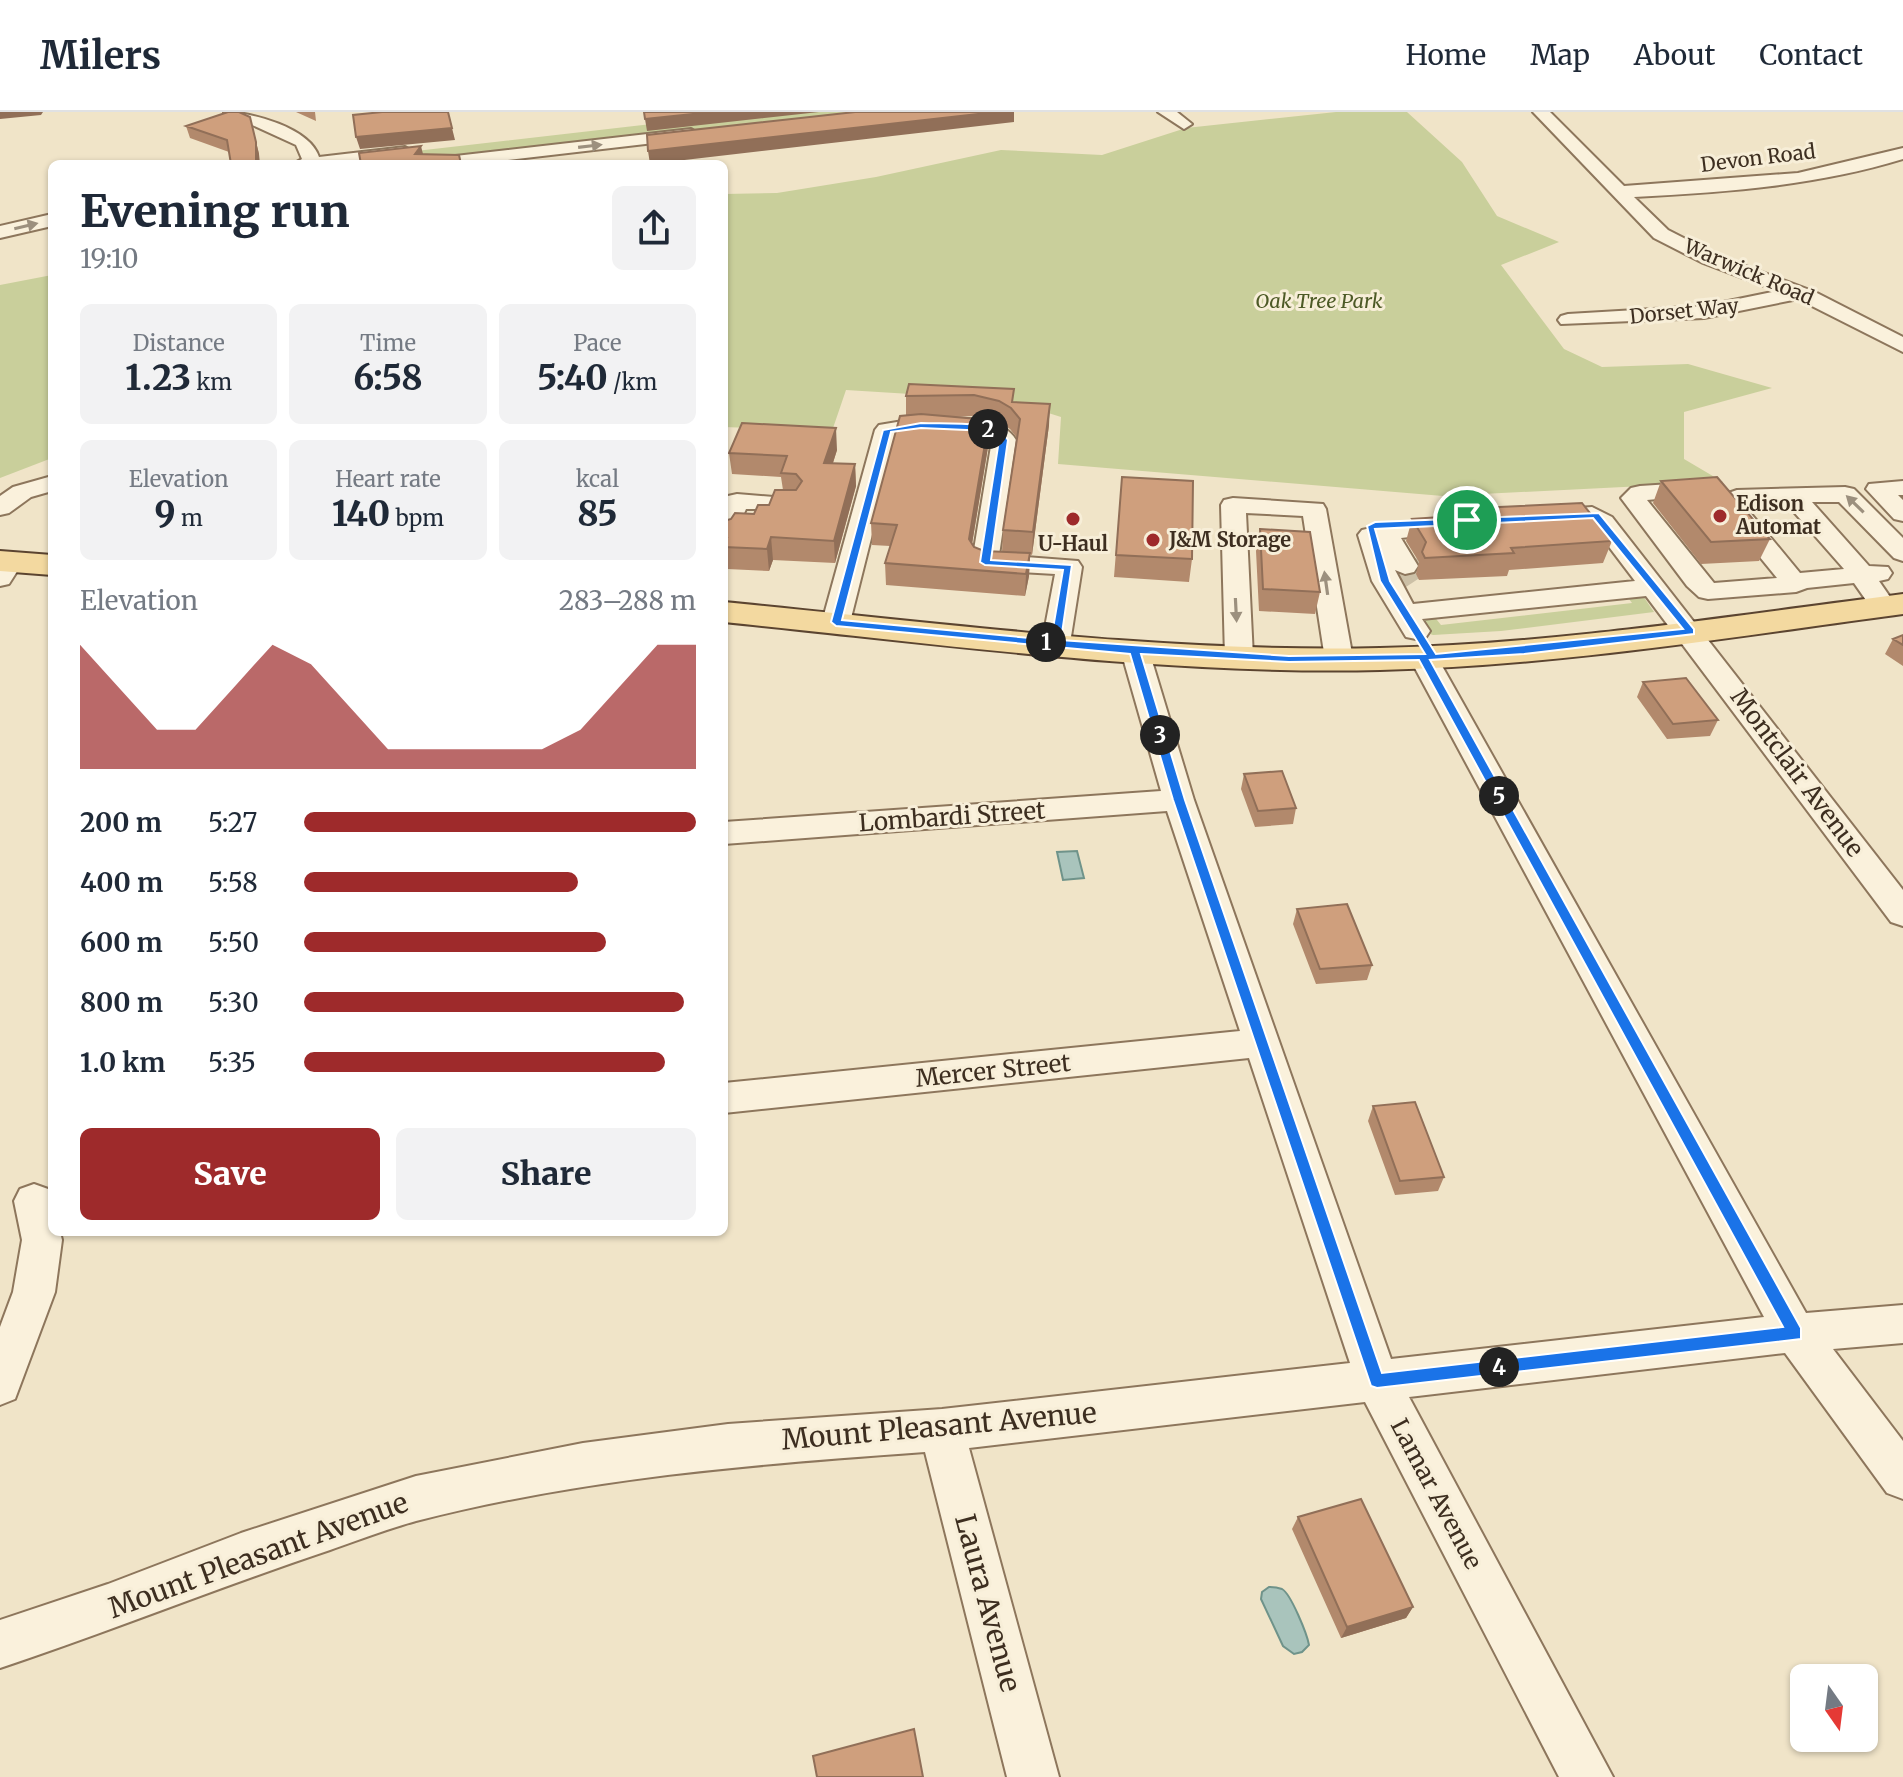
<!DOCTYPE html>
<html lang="en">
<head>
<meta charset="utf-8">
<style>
  body { margin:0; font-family:Merriweather,serif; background:#f2f2f3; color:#1f2937; height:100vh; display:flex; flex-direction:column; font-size:30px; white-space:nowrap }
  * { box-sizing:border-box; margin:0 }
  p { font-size:26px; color:#747a83 }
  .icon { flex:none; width:44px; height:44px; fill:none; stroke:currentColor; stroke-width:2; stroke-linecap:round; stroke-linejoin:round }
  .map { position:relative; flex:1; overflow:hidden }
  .side { position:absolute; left:48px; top:48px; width:680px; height:1076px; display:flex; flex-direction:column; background:#fff; border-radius:12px; box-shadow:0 2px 6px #0004 }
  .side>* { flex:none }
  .needle { width:52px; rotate:166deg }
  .controls { position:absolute; left:1790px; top:1552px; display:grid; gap:16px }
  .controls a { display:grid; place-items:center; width:88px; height:88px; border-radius:12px; background:#fff; box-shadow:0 2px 6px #0004; font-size:40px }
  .pin { position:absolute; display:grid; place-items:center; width:68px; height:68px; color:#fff; margin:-34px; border:4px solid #fff; border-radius:50%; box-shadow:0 2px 8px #0007 }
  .km { position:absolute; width:40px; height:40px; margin:-20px; border-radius:50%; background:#222; color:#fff; font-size:22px; line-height:40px; text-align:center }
  .round { display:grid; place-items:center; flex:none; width:84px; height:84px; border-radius:12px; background:#f2f2f3 }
  .head { display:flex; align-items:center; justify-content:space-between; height:136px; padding:0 32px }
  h1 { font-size:44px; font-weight:800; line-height:60px }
  .figures { display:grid; grid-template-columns:repeat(3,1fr); gap:12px; height:136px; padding:8px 32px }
  .figures div { display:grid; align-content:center; border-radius:12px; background:#f2f2f3; text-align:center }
  .figures b { font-size:34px; font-weight:800 }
  .figures small { font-size:22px; font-weight:400 }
  .figures p { font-size:22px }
  .chart { height:224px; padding:16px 32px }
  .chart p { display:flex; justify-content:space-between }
  .chart svg { width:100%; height:144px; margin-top:8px; fill:#9e2a2b; opacity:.7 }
  .cta { display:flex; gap:16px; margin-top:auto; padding:16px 32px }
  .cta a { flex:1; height:92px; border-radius:12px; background:#9e2a2b; color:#fff; font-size:32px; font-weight:800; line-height:92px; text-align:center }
  .cta a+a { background:#f2f2f3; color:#1f2937 }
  ul { padding:0 32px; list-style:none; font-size:26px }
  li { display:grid; grid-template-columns:128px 96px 1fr; align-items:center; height:60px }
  li i { height:20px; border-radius:10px; background:#9e2a2b }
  header { display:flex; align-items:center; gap:48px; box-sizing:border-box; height:112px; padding:0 40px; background:#fff; border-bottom:2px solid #e0e1e3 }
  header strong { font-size:38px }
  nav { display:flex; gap:44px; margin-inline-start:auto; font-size:28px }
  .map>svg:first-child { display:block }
  .green { fill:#c9cf9b }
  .water { fill:#a9c4bc; stroke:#6f938a; stroke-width:2 }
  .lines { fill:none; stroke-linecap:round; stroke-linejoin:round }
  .minor-tunnel { stroke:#ccc0a6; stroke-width:29; stroke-dasharray:29 15; stroke-linecap:butt }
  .minor-casing { stroke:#8d765c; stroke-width:4 }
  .major-casing { stroke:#5b4430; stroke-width:4 }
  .minor { fill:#faf1dc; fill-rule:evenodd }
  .major { fill:#f3d9a0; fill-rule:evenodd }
  .wall { fill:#b2896c; fill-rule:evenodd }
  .shaded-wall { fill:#916f58 }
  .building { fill:#cf9f7d; stroke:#916f58; stroke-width:2 }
  .oneway { fill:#9c907e }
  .route { fill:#1a73e8; stroke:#fff; stroke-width:2; fill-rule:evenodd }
  .poi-dot { fill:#9e2a2b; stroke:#f7eed8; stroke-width:3 }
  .labels { text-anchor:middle; stroke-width:6; stroke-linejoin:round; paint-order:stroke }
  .far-street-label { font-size:20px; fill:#3d2e20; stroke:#f7eed8 }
  .far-park-label { font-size:20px; font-style:italic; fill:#4d5a26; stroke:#f7eed8 }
  .far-poi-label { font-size:20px; font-weight:bold; fill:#3d2e20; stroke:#f7eed8; text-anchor:start }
  .street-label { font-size:24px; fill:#3d2e20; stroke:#f7eed8 }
  .near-street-label { font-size:28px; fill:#3d2e20; stroke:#f7eed8 }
</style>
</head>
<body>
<header>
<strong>Milers</strong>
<nav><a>Home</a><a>Map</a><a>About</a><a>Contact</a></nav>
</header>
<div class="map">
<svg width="1903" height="1665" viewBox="0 0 1903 1665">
  <rect width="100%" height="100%" fill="#f0e4c8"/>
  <path class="green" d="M756,0H890L429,52H302Z
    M1336,0H1407L1462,50L1497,104L1559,130L1501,153L1564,237L1602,255L1688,252L1772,276L1684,300V347L1723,370L1443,384L1058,352L1061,305L1007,288L846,278L832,319L724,315V82L777,81L876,65L1001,38L1102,43L1186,16Z
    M52,163V346L0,366V173Z
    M1626,483L1643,484L1654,500L1501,519L1433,523L1427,521L1419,502L1433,503L1441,513L1632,491Z"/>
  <path class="water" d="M1077,739L1084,766L1063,768L1057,740Z
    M1269,1475C1272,1475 1279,1476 1282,1477C1291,1482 1307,1522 1309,1533L1302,1540L1294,1542L1283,1534L1261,1487L1262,1480Z"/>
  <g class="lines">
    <path class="minor-tunnel" d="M1405,454L1415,469"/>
    <defs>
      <path id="minor" d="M224,0C252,0 310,16 319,45L405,35L414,40C399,54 317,52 293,52L302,47L296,33Z
        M1158,0H1177L1192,12L1184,17Z
        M1533,0H1550L1624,74L1798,61L1903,36V47C1815,74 1726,80 1634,85L1668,118L1717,143L1815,180L1903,225V240L1798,187L1704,206L1561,212L1558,208L1561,204L1568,202L1704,194L1777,179L1703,151L1654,126Z
        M691,17L699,22L697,26L474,52H420L429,47Z
        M52,102V114L0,126V114Z
        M921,306C950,308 999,300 1016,328L999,443L1078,449L1082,455L1070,531L1066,537L1056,539L1046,537L1042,531L1055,462L985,458L976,455L972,450L992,328L987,324L921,320L897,323L850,510L846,516H826L822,510L875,318L879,313Z
        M52,364V379L31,385L9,401L0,403V384L13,375Z
        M1903,369V383H1898L1903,388V409L1894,407L1866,377L1869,372Z
        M1702,370L1711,372L1714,377L1711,382L1647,388L1714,471L1777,466L1720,396L1717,389L1720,384L1737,378L1845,375L1854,377L1903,426V449L1894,446L1839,390H1812L1869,454L1888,455L1892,461L1888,467L1879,469L1897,495L1893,501H1875L1854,471L1807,476L1796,480L1708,487L1699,485L1687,474L1621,386L1631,376L1640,374ZM1786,391L1844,457L1800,461L1743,392Z
        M737,382L798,387L801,392L798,397H746L733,426L724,429V391L728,384Z
        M1233,386L1323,392L1326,397L1353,547L1349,553L1339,555L1329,553L1325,547L1303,404L1246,401L1253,545L1249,551L1239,553L1229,551L1225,545L1221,393L1224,388Z
        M1592,395L1612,405L1903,778V814L1891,810L1646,484L1422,507L1430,519L1426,525L1416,527L1406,525L1372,469L1358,423L1362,418C1390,411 1422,409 1453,406L1462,409L1466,414L1462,419L1401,426L1418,454L1414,460L1405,462L1395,458L1413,492L1635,469L1594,415C1578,404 1554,414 1535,409L1532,404L1535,399Z
        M10,442L19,445L23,450L9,472L0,474V446Z
        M1135,531L1145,533L1149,539L1194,688L1391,1247L1764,1205L1409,545L1413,539L1423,537L1433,539L1437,545L1806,1201L1903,1193V1231L1833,1237L1903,1329V1387L1887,1381L1785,1241L1409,1285L1613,1665H1559L1365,1290L969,1336L1059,1665H1007L925,1340C755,1352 583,1366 416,1409C387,1417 359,1428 330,1438C219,1475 111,1519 0,1556V1508L108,1472L241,1421L416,1364L583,1331L728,1312L942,1297L1350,1251L1249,946L724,1001V971L1240,919L1167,699L724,732V710L1161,679L1121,539L1125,533Z
        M34,1072L48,1077L52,1085V1120H60L62,1128L55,1180L15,1287L0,1293V1215L13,1180L22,1128L14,1089L20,1077Z"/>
      <path id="major" d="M0,439L52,443V463L0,459Z
        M1903,482V502C1730,525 1556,554 1380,558C1161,563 942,532 724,510V490C942,511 1161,541 1380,536C1556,532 1730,504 1903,482Z"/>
    </defs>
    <use href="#minor" class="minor-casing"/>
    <use href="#major" class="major-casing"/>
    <use href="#minor" class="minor"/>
    <use href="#major" class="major"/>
  </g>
  <path class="wall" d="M296,0H315L316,9Z
    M186,14L253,17L259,42L229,40L190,26Z
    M909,272L1014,290L1049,313L1032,443L1030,442L1029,464L1025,484L886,473L885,451L890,434L872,433L871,411L906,304V284ZM973,304L989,308L953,305ZM989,308L999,310L1010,317L1017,326L1003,418L1002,440L984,439L974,435L972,432L989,329Z
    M837,338L833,351L855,352L856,374L835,451L773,448L769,459L727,457L726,448H724V409L754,402L769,393L783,378L781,365L732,362L729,341Z
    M1122,365L1192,447L1189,470L1114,465Z
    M1661,369L1770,427L1759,449L1701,452L1653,391Z
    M1412,407L1612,429L1603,451L1509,458L1507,464L1419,468L1416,462L1419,450L1406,429Z
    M1260,417L1320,480L1315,502L1259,499L1256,439Z
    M1903,523V554L1885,542L1893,527Z
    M1643,570L1718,608L1710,624L1667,627L1637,585Z
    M1244,662L1296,696L1293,712L1255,715L1241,677Z
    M1297,797L1372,853L1367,868L1316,872L1293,812Z
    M1373,994L1444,1065L1438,1079L1395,1083L1368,1009Z
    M1298,1405L1413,1495L1406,1506L1341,1526L1292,1417Z"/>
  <path class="shaded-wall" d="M0,0H43L41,3L0,7Z
    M712,0H819L647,19L645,7Z
    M996,0H1014V10L650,52L648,39Z
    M250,5L259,42L260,52H256Z
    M452,16L455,28L360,37L356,25Z
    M421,34L424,46L415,42Z
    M1050,292L1049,313L1032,443L1033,420Z
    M989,308V329L969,450V427Z
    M836,316L837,338L826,372L824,351Z
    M855,352L856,374L835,451L834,429Z
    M771,425L773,448L769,459L767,437Z
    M1030,441L1029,464L1025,484L1026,462Z
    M1413,1495L1406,1506L1341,1526L1347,1515Z"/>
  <path class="building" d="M228,0H239L250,5L256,30V52H231L227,28L186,14Z
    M382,0H448L452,16L356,25L353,3Z
    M644,0H712L645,7Z
    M855,0H996L648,39L647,23Z
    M421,34L415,42L459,43L461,52H361L359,41Z
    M909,272L1014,277L1012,290L1050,292L1033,420L1003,418L1020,307L1011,296L999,289L974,283L906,284Z
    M921,302L989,308L969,427L974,435L984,439L1030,441L1026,462L885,451L897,413L871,411L900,304Z
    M742,311L836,316L824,351L855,352L834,429L771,425L767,437L724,435L727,426H724V409L731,407L735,401L754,402L758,393H769L775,378H796L802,369L796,362L781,361L787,344L729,341Z
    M1122,365L1193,369L1192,447L1116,443Z
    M1717,365L1770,427L1711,430L1661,369Z
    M1582,391L1612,429L1511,436L1514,441L1425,446L1422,440L1426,430L1412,407L1457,404L1477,399L1478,396Z
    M1260,417L1310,420L1320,480L1263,477Z
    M1903,523V533L1893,527Z
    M1686,566L1718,608L1673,612L1643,570Z
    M1282,659L1296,696L1258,699L1244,662Z
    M1347,792L1372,853L1320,857L1297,797Z
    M1415,990L1444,1065L1400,1069L1373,994Z
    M1361,1387L1413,1495L1347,1515L1298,1405Z
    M914,1617L923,1665H817L813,1644Z"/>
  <defs><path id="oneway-solid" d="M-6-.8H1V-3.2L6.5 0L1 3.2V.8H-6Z" transform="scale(2)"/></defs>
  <g class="oneway">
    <use href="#oneway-solid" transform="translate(590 34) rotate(-7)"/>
    <use href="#oneway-solid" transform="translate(26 114) rotate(-13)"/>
    <use href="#oneway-solid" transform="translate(1855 392) rotate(-136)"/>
    <use href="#oneway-solid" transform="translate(1326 471) rotate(-98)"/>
    <use href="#oneway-solid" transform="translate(1236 498) rotate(87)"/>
  </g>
  <path class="route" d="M921,311C944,312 996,307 1008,328L991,448L1072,453L1061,528L1289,544L1425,542L1380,469L1367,414L1375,410L1599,401L1694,517V522L1524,542L1430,548L1801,1216V1227L1377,1276L1371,1274L1173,688L1130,542L836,514L831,510L883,318ZM921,316L989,319L999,328L980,450L985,453L1063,458L1051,528L842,508L891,320ZM1593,406L1683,517L1436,542L1390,469L1375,417ZM1141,542L1289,550L1419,548L1783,1215L1382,1261L1185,688Z"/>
  <g class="poi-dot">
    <circle cx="1720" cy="404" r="8"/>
    <circle cx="1073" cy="407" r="8"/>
    <circle cx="1153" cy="428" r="8"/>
  </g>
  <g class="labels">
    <g class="far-street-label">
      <text transform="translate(1758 46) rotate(-7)" y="7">Devon Road</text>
      <text transform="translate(1749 160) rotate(23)" y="7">Warwick Road</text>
      <text transform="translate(1684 199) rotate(-6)" y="7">Dorset Way</text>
    </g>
    <g class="far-park-label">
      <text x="1319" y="196">Oak Tree Park</text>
    </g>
    <g class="far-poi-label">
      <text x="1736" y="399">Edison<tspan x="1736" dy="23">Automat</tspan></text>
      <text x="1169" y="435">J&amp;M Storage</text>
      <text x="1073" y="439" text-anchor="middle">U-Haul</text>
    </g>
    <g class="street-label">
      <text transform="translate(1797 661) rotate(53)" y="8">Montclair Avenue</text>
      <text transform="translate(952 705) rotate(-4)" y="8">Lombardi Street</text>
      <text transform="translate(993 959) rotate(-6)" y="8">Mercer Street</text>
      <text transform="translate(1436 1382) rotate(62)" y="8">Lamar Avenue</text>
    </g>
    <g class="near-street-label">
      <text transform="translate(939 1314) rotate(-5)" y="10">Mount Pleasant Avenue</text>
      <text transform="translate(258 1443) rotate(-20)" y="10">Mount Pleasant Avenue</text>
      <text transform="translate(988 1491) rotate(75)" y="10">Laura Avenue</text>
    </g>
  </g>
</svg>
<div class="controls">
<a><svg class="needle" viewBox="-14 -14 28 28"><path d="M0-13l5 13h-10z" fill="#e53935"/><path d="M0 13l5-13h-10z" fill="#747a83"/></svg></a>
</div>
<div class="pin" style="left:1467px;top:408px;background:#1e9e55"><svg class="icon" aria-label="arrive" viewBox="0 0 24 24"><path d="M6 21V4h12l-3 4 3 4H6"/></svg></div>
<b class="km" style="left:1046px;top:530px">1</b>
<b class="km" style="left:988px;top:317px">2</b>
<b class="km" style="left:1160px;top:623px">3</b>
<b class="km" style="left:1499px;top:1255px">4</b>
<b class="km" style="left:1499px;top:684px">5</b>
<section class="side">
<div class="head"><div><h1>Evening run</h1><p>19:10</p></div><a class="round"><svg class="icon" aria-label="share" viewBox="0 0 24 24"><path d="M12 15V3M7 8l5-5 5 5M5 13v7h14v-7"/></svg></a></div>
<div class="figures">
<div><p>Distance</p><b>1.23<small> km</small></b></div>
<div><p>Time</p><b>6:58</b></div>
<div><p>Pace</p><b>5:40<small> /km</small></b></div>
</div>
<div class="figures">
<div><p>Elevation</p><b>9<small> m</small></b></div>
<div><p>Heart rate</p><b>140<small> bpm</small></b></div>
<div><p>kcal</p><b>85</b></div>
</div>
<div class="chart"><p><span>Elevation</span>283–288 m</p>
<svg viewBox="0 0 160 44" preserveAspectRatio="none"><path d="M0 44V6L10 19L20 32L30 32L40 19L50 6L60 12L70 25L80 38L90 38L100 38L110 38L120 38L130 32L140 19L150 6L160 6V44z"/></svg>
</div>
<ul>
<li><b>200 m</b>5:27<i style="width:100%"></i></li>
<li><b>400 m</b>5:58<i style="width:70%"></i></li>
<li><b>600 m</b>5:50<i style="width:77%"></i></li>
<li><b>800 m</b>5:30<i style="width:97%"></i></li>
<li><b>1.0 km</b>5:35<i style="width:92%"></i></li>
</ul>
<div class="cta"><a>Save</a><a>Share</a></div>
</section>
</div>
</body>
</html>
